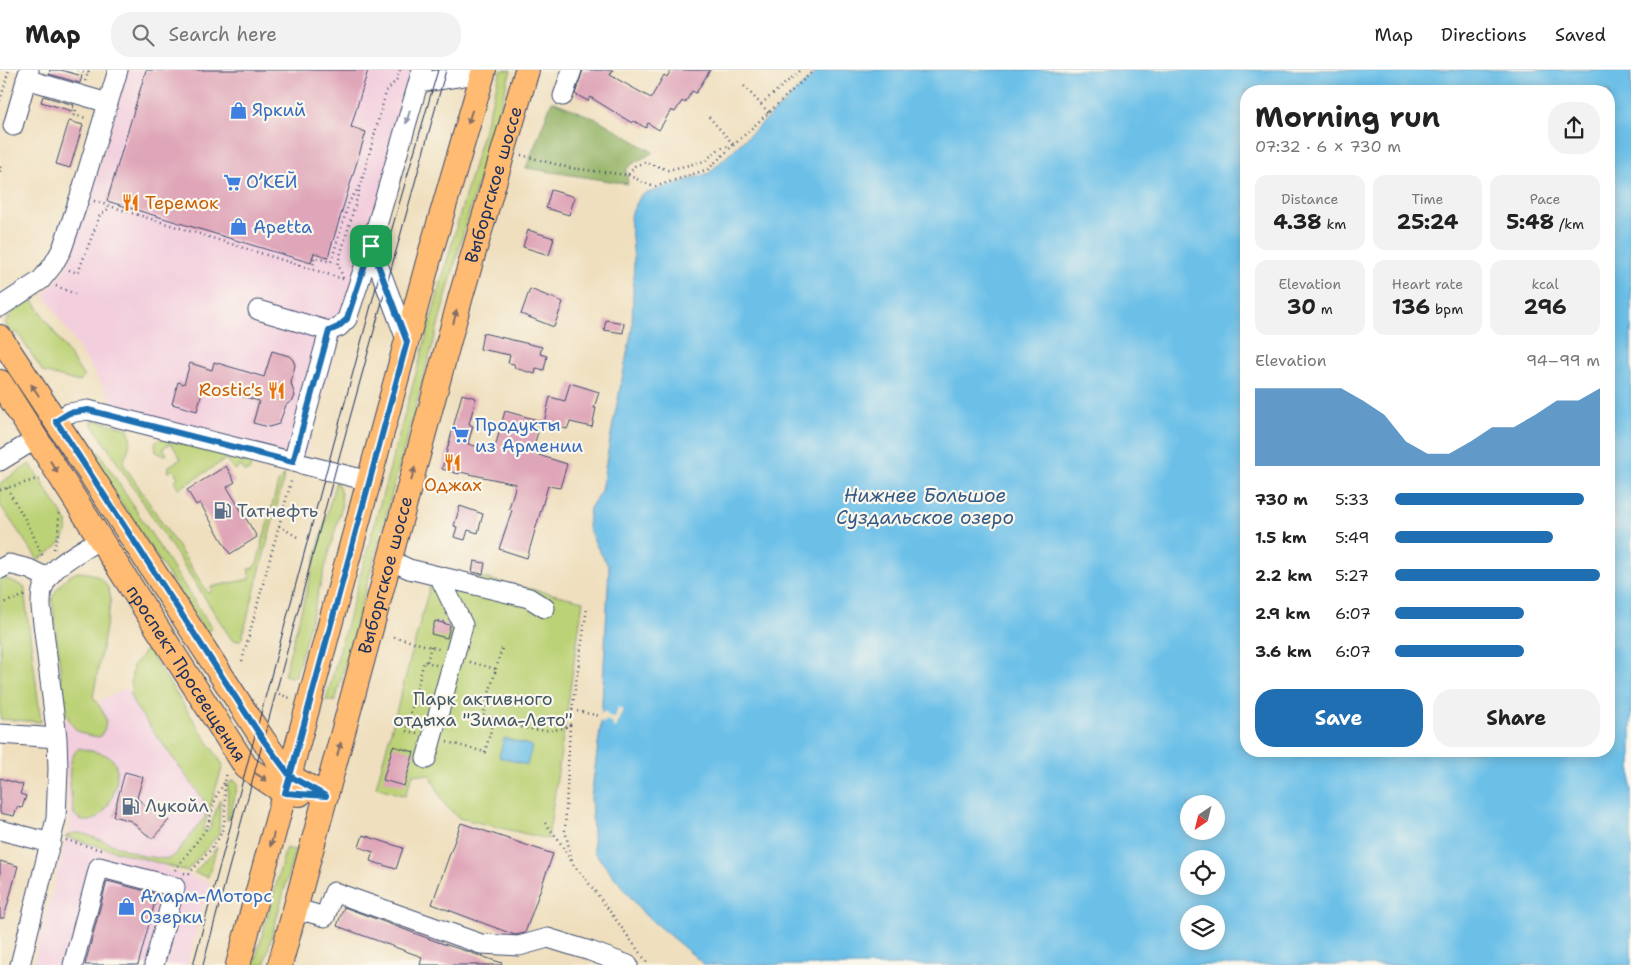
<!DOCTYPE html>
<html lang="en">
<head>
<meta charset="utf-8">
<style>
  body { margin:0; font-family:"Shantell Sans",sans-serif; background:#f2f2f2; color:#222; height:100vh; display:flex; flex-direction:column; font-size:19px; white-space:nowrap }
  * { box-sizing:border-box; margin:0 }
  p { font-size:16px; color:#767676 }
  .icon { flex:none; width:28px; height:28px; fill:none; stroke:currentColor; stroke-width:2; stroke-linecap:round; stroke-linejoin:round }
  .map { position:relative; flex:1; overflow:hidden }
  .drawer { position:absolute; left:1240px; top:15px; width:375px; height:672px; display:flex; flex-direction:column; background:#fff; border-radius:20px; box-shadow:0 2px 12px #0003 }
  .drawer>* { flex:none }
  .needle { width:32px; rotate:215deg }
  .tools { position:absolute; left:1180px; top:725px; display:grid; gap:10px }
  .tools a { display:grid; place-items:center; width:45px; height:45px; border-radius:50%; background:#fff; box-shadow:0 2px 12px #0003; font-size:25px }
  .pin { position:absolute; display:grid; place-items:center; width:42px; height:42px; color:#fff; margin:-21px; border-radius:10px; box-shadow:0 2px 8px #0006 }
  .round { display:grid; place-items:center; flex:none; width:52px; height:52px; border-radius:20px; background:#f2f2f2 }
  .summary { display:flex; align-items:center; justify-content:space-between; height:85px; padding:0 15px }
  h1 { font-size:28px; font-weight:700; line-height:38px }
  .figures { display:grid; grid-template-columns:repeat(3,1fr); gap:8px; height:85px; padding:5px 15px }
  .figures div { display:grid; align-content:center; border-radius:12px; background:#f2f2f2; text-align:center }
  .figures b { font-size:21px; font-weight:700 }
  .figures small { font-size:14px; font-weight:400 }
  .figures p { font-size:14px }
  .chart { height:140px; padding:10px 15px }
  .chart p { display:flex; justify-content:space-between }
  .chart svg { width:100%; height:90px; margin-top:5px; fill:#1f6fb2; opacity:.7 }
  .cta { display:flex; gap:10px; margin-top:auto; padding:10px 15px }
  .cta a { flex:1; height:58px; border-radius:20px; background:#1f6fb2; color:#fff; font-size:20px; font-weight:700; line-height:58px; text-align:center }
  .cta a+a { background:#f2f2f2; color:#222 }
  ul { padding:0 15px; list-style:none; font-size:16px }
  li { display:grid; grid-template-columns:80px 60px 1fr; align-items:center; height:38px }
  li i { height:12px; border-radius:6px; background:#1f6fb2 }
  header { display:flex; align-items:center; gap:30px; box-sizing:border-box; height:70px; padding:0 25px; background:#fff; border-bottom:1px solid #e0e0e0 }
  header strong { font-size:24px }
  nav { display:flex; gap:28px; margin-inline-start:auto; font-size:18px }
  .search { width:350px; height:45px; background:#f2f2f2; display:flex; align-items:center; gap:12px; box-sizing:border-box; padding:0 18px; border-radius:20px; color:#767676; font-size:19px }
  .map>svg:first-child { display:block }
  .built { fill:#f3cfde }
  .green { fill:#bcd276; stroke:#6c806a }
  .forest { fill:#95b467; stroke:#587262 }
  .water { fill:#6cc0e8; stroke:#4478a3; fill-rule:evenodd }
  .pier { fill:#efdfbe }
  .building { fill:#dfa5b8 }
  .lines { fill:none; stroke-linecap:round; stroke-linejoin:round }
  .minor-casing { stroke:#3b496c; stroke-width:21 }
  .major-casing { stroke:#3b496c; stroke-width:26 }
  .path { stroke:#3b496c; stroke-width:2.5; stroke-dasharray:1 4; stroke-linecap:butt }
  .minor { stroke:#fff; stroke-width:19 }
  .major { stroke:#ffbb71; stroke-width:24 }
  .tram { stroke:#1b2f5e; stroke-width:1 }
  .oneway { fill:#8d97ae }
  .oneway2 { fill:#826e67 }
  .route-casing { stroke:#fff; stroke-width:10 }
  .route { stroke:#1f6fb2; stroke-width:6 }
  .labels { text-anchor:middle; stroke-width:4.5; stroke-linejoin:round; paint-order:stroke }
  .shop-label { font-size:18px; fill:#366cbe; stroke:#fbf7ec; text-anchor:start }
  .street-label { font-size:18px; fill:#1b2f5e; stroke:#fbf7ec }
  .food-label { font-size:18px; fill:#c56008; stroke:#fbf7ec; text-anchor:start }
  .service-label { font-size:18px; fill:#4e5e75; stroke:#fbf7ec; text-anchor:start }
  .park-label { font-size:18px; fill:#435864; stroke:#fbf7ec }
  .water-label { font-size:19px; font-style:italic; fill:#335a87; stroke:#fbf7ec }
</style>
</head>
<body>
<header>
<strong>Map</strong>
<div class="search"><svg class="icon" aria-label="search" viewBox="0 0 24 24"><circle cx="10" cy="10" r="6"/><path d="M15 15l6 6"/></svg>Search here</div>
<nav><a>Map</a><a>Directions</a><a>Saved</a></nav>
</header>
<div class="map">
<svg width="1631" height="895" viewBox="0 0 1631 895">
  <rect width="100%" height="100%" fill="#fbf7ec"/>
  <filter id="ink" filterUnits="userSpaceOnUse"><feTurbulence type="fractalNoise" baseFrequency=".02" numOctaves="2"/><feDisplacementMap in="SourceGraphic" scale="10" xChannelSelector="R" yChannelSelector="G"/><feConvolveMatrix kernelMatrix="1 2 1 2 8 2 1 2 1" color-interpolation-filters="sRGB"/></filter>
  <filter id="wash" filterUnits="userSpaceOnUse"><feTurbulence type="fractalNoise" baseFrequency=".0096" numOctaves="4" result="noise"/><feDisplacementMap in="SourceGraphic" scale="20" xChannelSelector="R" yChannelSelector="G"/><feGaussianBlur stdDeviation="1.12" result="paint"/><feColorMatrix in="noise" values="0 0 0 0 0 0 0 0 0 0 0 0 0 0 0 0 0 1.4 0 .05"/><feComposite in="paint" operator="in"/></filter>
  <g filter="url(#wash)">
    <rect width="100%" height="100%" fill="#efdfbe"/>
    <path class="built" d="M128,0H416L304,390L118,340L44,224L62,204L67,194L95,110Z
      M127,618L204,728L209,737L206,747L166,799L210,812L187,895H33L70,754L62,649L100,659L107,650L99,631Z"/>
    <path class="green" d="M501,0H511L466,153L335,632L326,630L458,151Z
      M32,229L84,307L79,312L43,302L17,262L12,265L5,253L14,241Z
      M95,350L128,359C134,369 127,382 123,393L208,523L212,521L211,517L250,509L248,499L253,498L257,493L278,413L285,404L242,568L239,571L232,570L91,352Z
      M160,368L248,388L251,391L250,400L245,402L241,396L234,400L226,389L179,419L174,411L178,408L173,399L168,403L169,396L181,389L171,373L163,378L167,384L163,385L156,382L155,373Z
      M98,381L212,559L206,562L91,386Z
      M30,394L67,452C69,472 52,480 38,490L0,435V413Z
      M336,411C342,421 342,428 341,439L295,608L284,605Z
      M435,497L583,531L548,769L459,748L445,735L430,705L413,704L405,726L376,717Z
      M78,502C97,503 108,509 111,530L93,627C103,642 112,650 100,667C78,665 72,660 65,639L52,528C59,516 64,507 78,502Z
      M5,508L25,517V527L41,652L0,649V510Z
      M147,579L223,695L203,760L209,761L220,729L219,764L187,801L65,767L74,763H82L143,786L167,789L174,786L205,747L207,738L203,729L135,636L130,625L133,596Z
      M79,678C89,681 105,682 112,689C129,706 99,773 74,744C72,726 63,690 79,678Z
      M234,710L238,714L229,750H227L228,714Z
      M217,777L208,807L194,803Z
      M286,778L295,780L264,895H254Z"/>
    <path class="forest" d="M552,31L599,50L653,82C644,89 633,91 626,100L628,114L526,98Z"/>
    <path class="water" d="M819,0H1631V895H705L645,845L594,782L591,727L601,653L609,497L596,475L588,457L590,438L601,421L612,359L632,259L634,190L630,146L641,125L709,103ZM1246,21H1609V681H1246ZM1189,734H1216V761H1189ZM1189,789H1216V816H1189ZM1189,844H1216V871H1189Z
      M504,668L532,676L527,695L499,687Z"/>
    <path class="pier" d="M618,637L623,639L616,658L612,656L613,653L606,650L604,653L599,651L602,641L608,643L607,645L615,648Z"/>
    <g id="blocks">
      <path class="building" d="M50,0H61L82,6L80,13L49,4Z
        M146,0H368L351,57L366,62L328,187L314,183L311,193L107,131Z
        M583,0H613L610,5L651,28L664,5L667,7L671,0H710L696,23L692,21L685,33L682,31L675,42L671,40L659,60L648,53L646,58L634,51L632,53L590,27L588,31L575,24Z
        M43,26L74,35L72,41L41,32Z
        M69,51L83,55L70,98L56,94Z
        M551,120L575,127L569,145L546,138Z
        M528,160L554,168L549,185L523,177Z
        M530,219L563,232L554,257L521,244Z
        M606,250L624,253L623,263L604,260Z
        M483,263L542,277L540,284L547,286L544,300L536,298L535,304L515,298L514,294L508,293L510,285L480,279Z
        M272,281L289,286L293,290L295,295L291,313L295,326L293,330L286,335L279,354L269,357L253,353L259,331L204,315L197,341L172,334L178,312L184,314L190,293L212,300L214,292L264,307Z
        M570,313L599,322L594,338H596L592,357L570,352L567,359L544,353L550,327L565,331Z
        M462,324L476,328L469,354L473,356L468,374L494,381L505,341L541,351L532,383L567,394L560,418L548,416L527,488L499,479L512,440L509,439L516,414L460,402L459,404L442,399Z
        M226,396L235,412L227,417L257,467L230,484L200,433L196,435L187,420Z
        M460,436L483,444L478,463L468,460L465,470L454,467L457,457L454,456Z
        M474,491L485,493L483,504L472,502Z
        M435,551L450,555L447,568L431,564Z
        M393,676L414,682L404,716L383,710Z
        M125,702L143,707L137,728L150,740L154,735L170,749L152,769L131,751L113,746Z
        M0,708L23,715L20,724L26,726L22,738L17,737L14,746L0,743Z
        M461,753L553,784L525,863L515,865L432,834Z
        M363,765L403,778L396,799L370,791L373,782L359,777Z
        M0,791L18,796L4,848H0Z
        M107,811L157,824L138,895H85Z
        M344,837L438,872L502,893V895H420L422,887L337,856Z"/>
    </g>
  </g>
  <g filter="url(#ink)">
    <use href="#blocks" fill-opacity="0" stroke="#3b496c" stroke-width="1"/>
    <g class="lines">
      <defs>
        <path id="minor" d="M26,9L108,33
          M418,13L483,3
          M563,26L572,0
          M13,56L29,0
          M0,237L41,210L53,195L62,179L80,126L118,0
          M258,240L329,261L339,257L347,249L371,176
          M407,272L371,176L422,0
          M56,351L69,343L88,340L369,411
          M0,391L36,369
          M293,392L329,261
          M390,490L409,499L529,528L545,538
          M0,499L9,494L29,499L48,508
          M0,664L57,668
          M426,689L463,555L439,506
          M0,760L51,773
          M294,845L308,842L325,847L334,822L481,874L519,876L548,868L590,881L628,895
          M20,895L56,749L58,699L57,668L41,537C41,532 41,526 42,521C48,496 81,482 100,469
          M73,895L99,797L175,817L154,895"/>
        <g id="major">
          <path d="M0,267L80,388L264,671L289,706L326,726"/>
          <path id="s1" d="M0,312L246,697L285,723L300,724"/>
          <path d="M238,895L431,181L484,0"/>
          <path id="s2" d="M280,895L461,226L527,0"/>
        </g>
      </defs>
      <use href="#minor" class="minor-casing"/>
      <use href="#major" class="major-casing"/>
      <path class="path" d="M78,0L88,3
        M85,11L89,0
        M744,16L769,43
        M0,31L9,0
        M761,34L801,0
        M76,40L74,45L86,48
        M709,47L734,75
        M521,85L570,98L628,105L635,96L645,92L668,100L705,91L719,79L732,75
        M0,97L2,100L0,102
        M628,105L654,117L708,99L814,0
        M94,131L343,209
        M312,187L331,192L349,132L361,114L386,22L398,8L400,0
        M299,195L300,190
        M312,199L315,188
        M69,200L78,203L100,145L111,137
        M343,208L338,193L360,118
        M56,216L75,224
        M7,418L29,456L43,487
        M0,420L34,410H41
        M279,456L299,468
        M54,479L58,464L59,440
        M0,534L26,525
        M438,550L444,552
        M394,567L439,579
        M431,576L427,592L436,595
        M242,591L292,408
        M470,592L496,599L483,645C509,654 544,668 570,655L572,640L600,646
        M496,599L503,575
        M279,624L290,628
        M572,640L587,538
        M570,655L565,760L572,791
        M417,663L406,661L424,591L427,592
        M447,672L488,683
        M485,682L494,649
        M545,753L558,769L573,794L595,821L640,883
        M66,770L101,780
        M175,800L207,758L216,727L224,713
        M184,803L189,804C201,789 221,773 224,753C227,736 222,719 227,703
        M643,887L649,895"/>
      <use href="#minor" class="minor"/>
      <use href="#major" class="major"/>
      <path class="tram" d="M193,895L389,169L438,0
        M203,895L335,402L446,0"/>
    </g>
    <defs><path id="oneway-solid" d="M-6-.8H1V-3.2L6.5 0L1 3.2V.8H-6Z" transform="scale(1.25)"/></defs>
    <use class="oneway" href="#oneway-solid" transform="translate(408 47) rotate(106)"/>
    <g class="oneway2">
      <use href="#oneway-solid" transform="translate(470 47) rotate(107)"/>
      <use href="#oneway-solid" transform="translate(455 247) rotate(-75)"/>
      <use href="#oneway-solid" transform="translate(35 320) rotate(-124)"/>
      <use href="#oneway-solid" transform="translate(54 397) rotate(58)"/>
      <use href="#oneway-solid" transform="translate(413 404) rotate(-75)"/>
      <use href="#oneway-solid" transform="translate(339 679) rotate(-75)"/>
      <use href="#oneway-solid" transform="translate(261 707) rotate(33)"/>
      <use href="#oneway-solid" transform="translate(272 770) rotate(105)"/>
    </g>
  </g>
  <g class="lines" filter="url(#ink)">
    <defs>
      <path id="route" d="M371,176L407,272L290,706L326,726L285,723L290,706L264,671L56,351L69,343L88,340L293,392L329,261L338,257L347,249L371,176"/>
    </defs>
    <use href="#route" class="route-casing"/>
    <use href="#route" class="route"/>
  </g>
  <defs>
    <symbol id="shop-bare" viewBox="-9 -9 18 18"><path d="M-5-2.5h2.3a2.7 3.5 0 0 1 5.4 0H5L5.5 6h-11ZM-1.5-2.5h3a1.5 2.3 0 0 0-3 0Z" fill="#3f7fe0" stroke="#fbf7ec" stroke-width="2.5" paint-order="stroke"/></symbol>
    <symbol id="supermarket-bare" viewBox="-9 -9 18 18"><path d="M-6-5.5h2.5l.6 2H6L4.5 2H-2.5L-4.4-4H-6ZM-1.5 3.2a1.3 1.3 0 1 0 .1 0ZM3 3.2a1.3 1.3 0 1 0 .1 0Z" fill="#3f7fe0" stroke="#fbf7ec" stroke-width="2.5" paint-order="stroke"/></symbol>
    <symbol id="restaurant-bare" viewBox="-9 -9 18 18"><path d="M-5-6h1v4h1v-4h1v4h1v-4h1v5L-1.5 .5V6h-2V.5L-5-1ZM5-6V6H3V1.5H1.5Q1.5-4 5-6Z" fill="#e8710a" stroke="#fbf7ec" stroke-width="2.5" paint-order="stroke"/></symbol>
    <symbol id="fuel-bare" viewBox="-9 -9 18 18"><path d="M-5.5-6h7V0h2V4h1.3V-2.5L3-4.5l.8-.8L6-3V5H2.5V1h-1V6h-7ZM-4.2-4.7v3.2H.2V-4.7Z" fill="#5c6f8a" stroke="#fbf7ec" stroke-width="2.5" paint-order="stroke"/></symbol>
  </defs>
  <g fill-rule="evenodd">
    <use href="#shop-bare" x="226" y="28" width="25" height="25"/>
    <use href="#supermarket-bare" x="220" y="100" width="25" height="25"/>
    <use href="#restaurant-bare" x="118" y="120" width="25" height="25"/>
    <use href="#shop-bare" x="226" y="144" width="25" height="25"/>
    <use href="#restaurant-bare" x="264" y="308" width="25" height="25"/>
    <use href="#supermarket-bare" x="448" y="352" width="25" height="25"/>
    <use href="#restaurant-bare" x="440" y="380" width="25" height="25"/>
    <use href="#fuel-bare" x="210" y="428" width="25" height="25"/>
    <use href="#fuel-bare" x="118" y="724" width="25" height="25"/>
    <use href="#shop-bare" x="114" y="824" width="25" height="25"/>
  </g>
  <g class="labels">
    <g class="shop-label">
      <text x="252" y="46">Яркий</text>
      <text x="246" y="118">О’КЕЙ</text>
      <text x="253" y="163">Apetta</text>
      <text x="475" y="361">Продукты<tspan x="475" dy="21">из Армении</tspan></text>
      <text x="140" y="832">Аларм-Моторс<tspan x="140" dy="21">Озерки</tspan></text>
    </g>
    <g class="street-label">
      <text dy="6" stroke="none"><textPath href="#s2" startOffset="809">Выборгское шоссе</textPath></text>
      <text dy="6" stroke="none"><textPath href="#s2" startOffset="404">Выборгское шоссе</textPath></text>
      <text dy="6" stroke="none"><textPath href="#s1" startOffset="346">проспект Просвещения</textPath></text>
    </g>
    <g class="food-label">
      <text x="145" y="139">Теремок</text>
      <text x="263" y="326" text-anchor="end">Rostic's</text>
      <text x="453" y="421" text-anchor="middle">Оджах</text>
    </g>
    <g class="service-label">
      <text x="237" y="447">Татнефть</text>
      <text x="145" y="742">Лукойл</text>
    </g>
    <g class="park-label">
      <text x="483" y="635">Парк активного<tspan x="483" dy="21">отдыха "Зима-Лето"</tspan></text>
    </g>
    <g class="water-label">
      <text x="925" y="432">Нижнее Большое<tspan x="925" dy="22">Суздальское озеро</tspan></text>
    </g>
  </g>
</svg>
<div class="tools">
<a><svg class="needle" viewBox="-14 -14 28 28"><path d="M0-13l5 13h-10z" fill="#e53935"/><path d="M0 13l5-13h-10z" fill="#767676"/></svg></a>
<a><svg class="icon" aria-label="locate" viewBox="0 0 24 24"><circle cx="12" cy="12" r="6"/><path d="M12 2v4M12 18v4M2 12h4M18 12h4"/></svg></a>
<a><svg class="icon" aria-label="layers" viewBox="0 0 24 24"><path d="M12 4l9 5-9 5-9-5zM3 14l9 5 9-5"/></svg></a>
</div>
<div class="pin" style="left:371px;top:176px;background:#1e9e55"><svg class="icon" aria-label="arrive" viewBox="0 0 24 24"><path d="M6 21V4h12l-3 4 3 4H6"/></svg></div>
<section class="drawer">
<div class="summary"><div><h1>Morning run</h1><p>07:32 · 6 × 730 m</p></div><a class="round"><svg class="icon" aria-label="share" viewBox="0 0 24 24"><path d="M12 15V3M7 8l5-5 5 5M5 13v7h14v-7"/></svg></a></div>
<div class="figures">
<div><p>Distance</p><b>4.38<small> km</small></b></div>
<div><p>Time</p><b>25:24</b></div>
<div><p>Pace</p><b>5:48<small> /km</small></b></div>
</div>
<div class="figures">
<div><p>Elevation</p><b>30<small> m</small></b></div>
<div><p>Heart rate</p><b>136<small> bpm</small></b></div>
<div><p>kcal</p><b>296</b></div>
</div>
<div class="chart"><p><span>Elevation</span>94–99 m</p>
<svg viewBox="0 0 160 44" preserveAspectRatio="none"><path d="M0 44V6L10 6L20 6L30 6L40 6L50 12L60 19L70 32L80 38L90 38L100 32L110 25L120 25L130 19L140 12L150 12L160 6V44z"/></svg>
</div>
<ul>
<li><b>730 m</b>5:33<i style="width:92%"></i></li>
<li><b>1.5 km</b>5:49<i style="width:77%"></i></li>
<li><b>2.2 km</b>5:27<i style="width:100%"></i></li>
<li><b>2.9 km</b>6:07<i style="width:63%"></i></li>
<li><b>3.6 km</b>6:07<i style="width:63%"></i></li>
</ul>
<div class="cta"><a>Save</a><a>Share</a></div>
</section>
</div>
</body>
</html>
